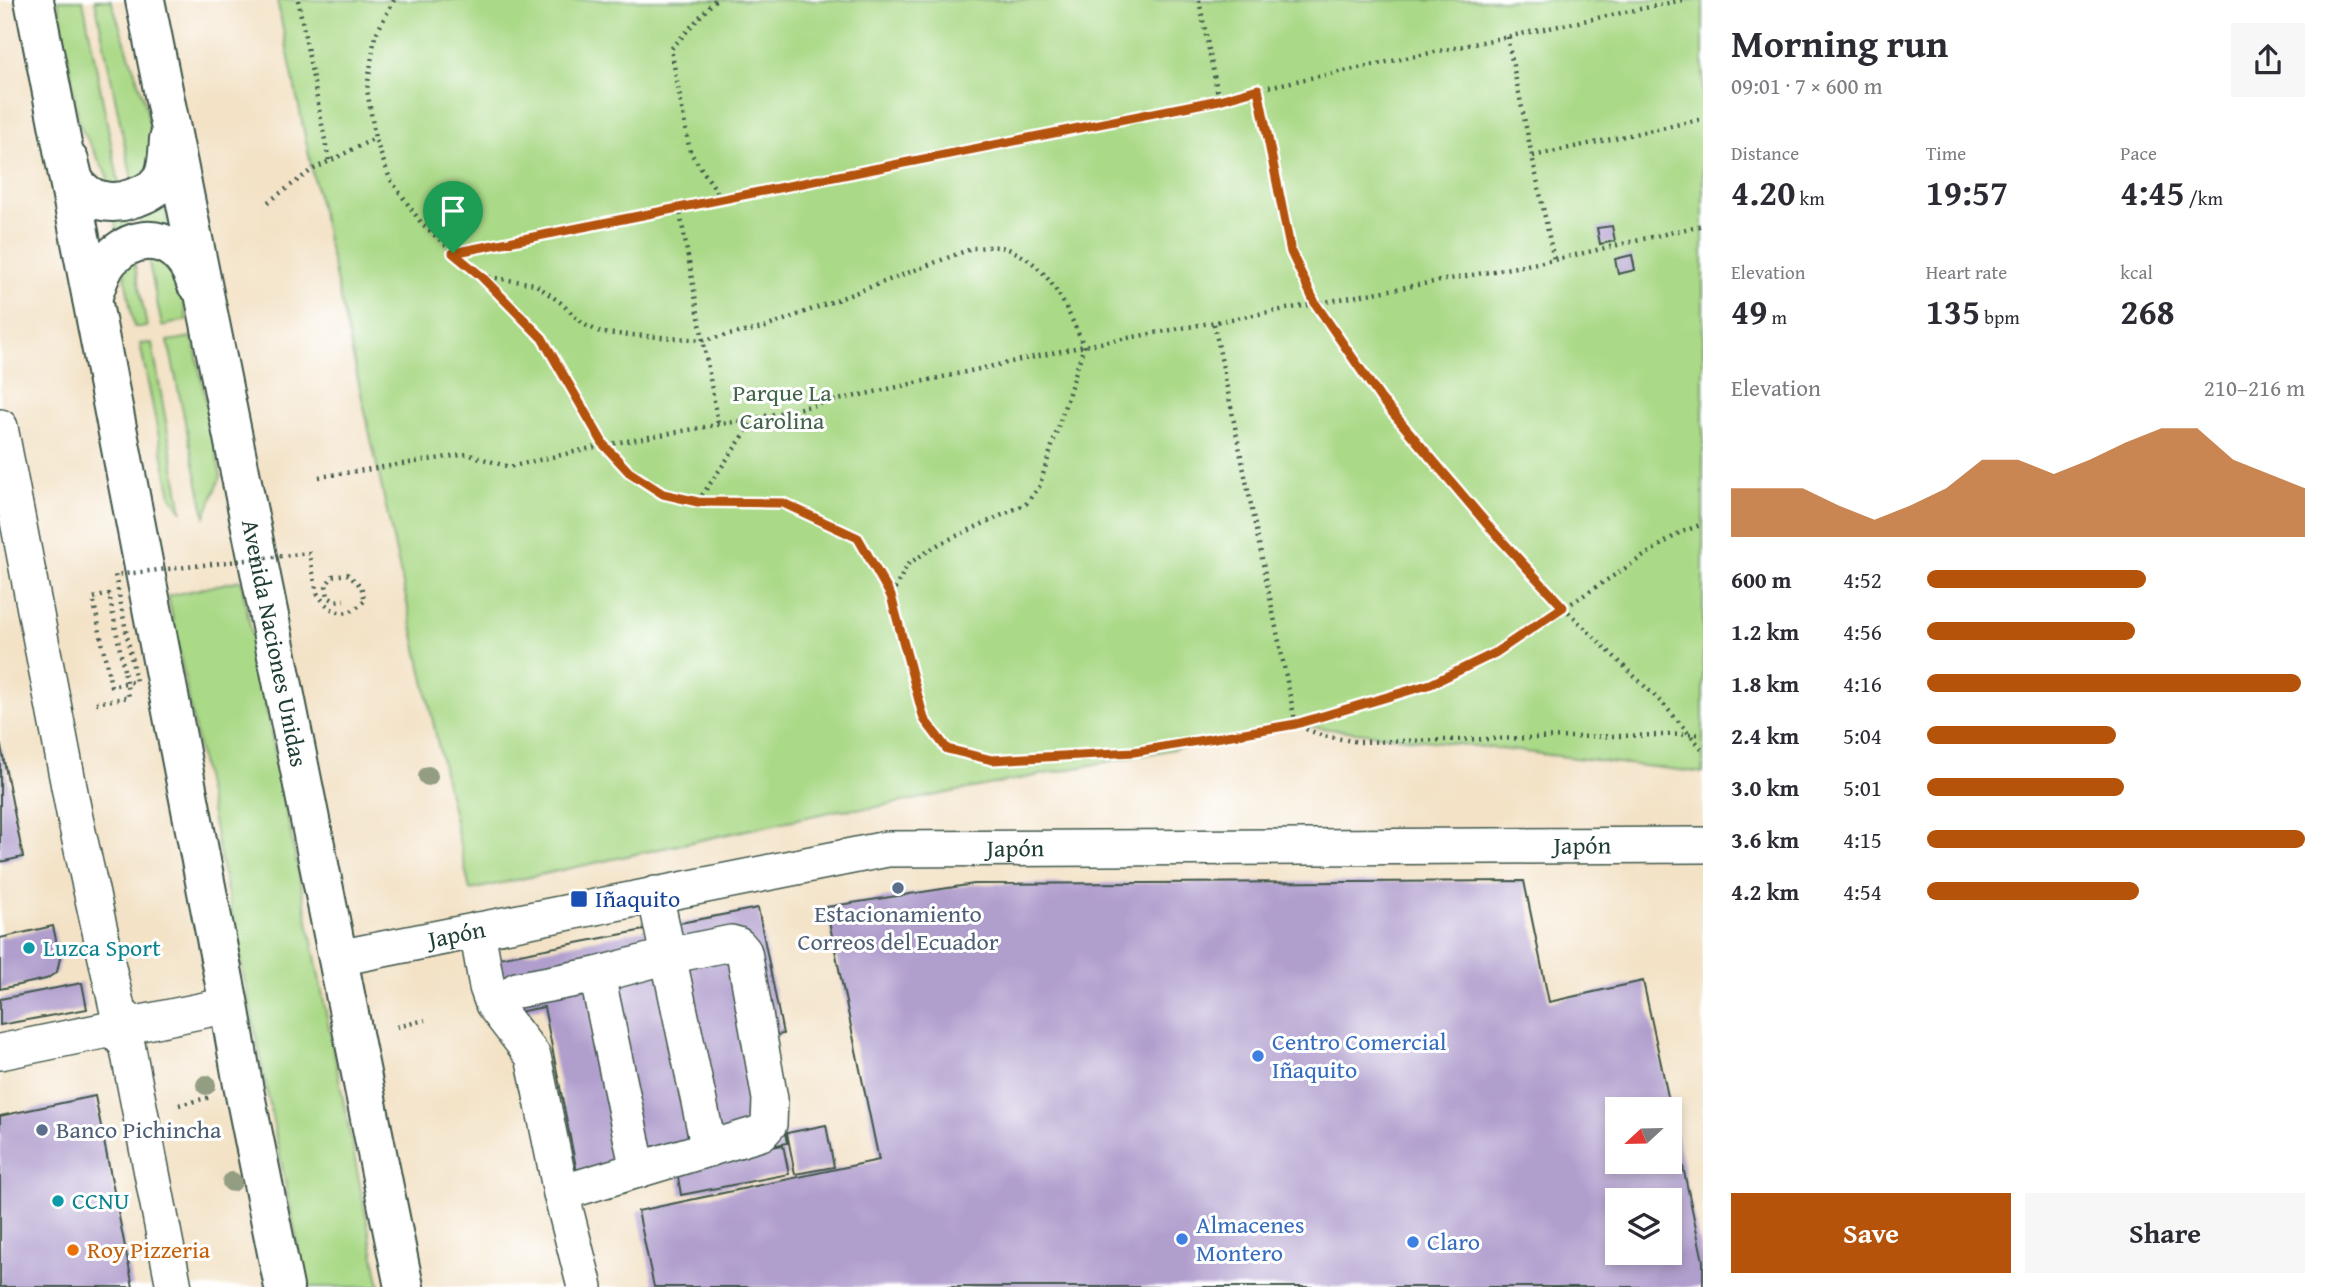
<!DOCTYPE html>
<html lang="en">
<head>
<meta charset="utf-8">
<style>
  body { margin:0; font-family:"Gentium Book Plus",serif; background:#f7f7f7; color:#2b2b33; height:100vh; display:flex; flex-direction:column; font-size:26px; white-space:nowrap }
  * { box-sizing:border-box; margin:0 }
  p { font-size:23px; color:#7c7c81 }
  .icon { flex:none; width:38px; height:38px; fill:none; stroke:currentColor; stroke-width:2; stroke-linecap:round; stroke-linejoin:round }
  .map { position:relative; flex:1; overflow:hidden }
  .details { display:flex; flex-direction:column; background:#fff; width:630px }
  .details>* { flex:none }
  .needle { width:46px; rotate:248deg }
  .controls { position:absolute; left:1605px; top:1097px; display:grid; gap:14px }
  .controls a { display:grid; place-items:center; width:77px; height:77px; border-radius:0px; background:#fff; box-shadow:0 4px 10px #0003; font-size:35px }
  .pin { position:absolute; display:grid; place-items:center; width:60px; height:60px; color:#fff; margin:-72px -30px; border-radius:50% 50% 50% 0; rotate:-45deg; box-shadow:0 0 7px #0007 }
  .pin .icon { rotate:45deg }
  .round { display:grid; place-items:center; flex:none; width:74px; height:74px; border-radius:0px; background:#f7f7f7 }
  .headline { display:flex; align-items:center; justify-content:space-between; height:119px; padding:0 28px }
  h1 { font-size:38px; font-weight:700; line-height:52px }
  .metrics { display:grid; grid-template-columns:repeat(3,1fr); gap:10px; height:119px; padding:7px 28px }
  .metrics div { display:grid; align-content:center }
  .metrics b { font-size:35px; font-weight:700 }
  .metrics small { font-size:19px; font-weight:400 }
  .metrics p { font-size:19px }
  .chart { height:196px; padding:14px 28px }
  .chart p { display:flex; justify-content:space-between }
  .chart svg { width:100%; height:126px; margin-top:7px; fill:#b45309; opacity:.7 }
  .action { display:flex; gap:14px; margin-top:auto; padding:14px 28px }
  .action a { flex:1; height:80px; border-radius:0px; background:#b45309; color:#fff; font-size:28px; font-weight:700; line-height:80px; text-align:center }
  .action a+a { background:#f7f7f7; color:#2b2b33 }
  ul { padding:0 28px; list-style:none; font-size:23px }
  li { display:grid; grid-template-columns:112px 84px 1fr; align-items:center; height:52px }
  li i { height:18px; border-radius:9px; background:#b45309 }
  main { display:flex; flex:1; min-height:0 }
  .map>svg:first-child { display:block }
  .green { fill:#aad987; stroke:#648b5e; stroke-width:2 }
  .building { fill:#b09ecd; fill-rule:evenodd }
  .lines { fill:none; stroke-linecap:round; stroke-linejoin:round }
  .minor-casing { stroke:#3f564a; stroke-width:38 }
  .major-casing { stroke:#3f564a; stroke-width:42 }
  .path { stroke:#3f564a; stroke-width:4.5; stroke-dasharray:2 5; stroke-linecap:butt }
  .minor { stroke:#fff; stroke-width:35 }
  .major { stroke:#fff; stroke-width:38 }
  .path-bridge { stroke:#3f564a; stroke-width:4.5; stroke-dasharray:2 5; stroke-linecap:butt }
  .tree { fill:#929d81 }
  .route-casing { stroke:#fff; stroke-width:14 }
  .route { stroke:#b45309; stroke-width:9 }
  .service-dot { fill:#5c6f8a; stroke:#fff; stroke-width:2.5 }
  .transit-dot { fill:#1a4fb4; stroke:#fff; stroke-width:2.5 }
  .culture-dot { fill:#0f9aa8; stroke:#fff; stroke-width:2.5 }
  .shop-dot { fill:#3f7fe0; stroke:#fff; stroke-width:2.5 }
  .food-dot { fill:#e8710a; stroke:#fff; stroke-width:2.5 }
  .labels { text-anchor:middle; stroke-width:6; stroke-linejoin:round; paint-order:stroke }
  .park-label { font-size:24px; fill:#426449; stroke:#fff }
  .street-label { font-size:24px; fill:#1f3d34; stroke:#fff }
  .transit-label { font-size:24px; fill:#164399; stroke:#fff; text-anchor:start }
  .service-label { font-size:24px; fill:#4e5e75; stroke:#fff }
  .culture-label { font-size:24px; fill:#0d838f; stroke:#fff; text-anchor:start }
  .shop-label { font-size:24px; fill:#366cbe; stroke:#fff; text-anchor:start }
  .food-label { font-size:24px; fill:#c56008; stroke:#fff; text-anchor:start }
</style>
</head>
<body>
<main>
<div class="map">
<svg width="1703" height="1287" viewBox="0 0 1703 1287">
  <rect width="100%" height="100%" fill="#fff"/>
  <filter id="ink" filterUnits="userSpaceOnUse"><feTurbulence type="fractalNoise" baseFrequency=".0143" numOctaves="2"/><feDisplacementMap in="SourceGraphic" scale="14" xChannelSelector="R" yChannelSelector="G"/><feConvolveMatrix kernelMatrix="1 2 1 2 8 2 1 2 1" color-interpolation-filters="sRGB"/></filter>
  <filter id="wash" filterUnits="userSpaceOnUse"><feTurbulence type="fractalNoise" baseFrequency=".00686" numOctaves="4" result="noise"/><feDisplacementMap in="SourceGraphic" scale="28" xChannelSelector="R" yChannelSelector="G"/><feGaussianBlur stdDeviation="1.57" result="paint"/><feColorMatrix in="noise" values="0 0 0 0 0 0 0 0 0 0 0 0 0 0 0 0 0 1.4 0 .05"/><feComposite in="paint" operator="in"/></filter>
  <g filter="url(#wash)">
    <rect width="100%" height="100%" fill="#f3e2c6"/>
    <path class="green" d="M58,0H83L147,327H134L107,175L79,124Z
      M95,0H111L145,102L187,320L162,326Z
      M277,0H1703V773L1296,725L871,808L839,810L470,890L312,170Z
      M193,337L221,476L205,516L168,341Z
      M152,343L182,512L171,496L140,344Z
      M241,580L380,1287H306L168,596Z"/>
    <g id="blocks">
      <path class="building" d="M1612,226L1615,241L1600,244L1597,228Z
        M1632,255L1635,270L1618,274L1615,259Z
        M1,746L23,857L0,862V747Z
        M1524,881L1549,1002L1643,981L1671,1110H1617V1162H1670L1671,1110L1703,1261V1287H654L638,1211L879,1160L826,907L974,884ZM1617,1200H1670V1253H1617Z
        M758,908L783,1034L766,1037L787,1143L579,1182L544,1007L502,1015L499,958Z
        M53,926L60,958L57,972L46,979L0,989V938Z
        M82,983L87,1009L0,1025V999Z
        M95,1096L133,1287H0V1116Z
        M826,1125L834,1167L795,1174L787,1133Z
        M783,1145L789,1174L681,1195L676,1165Z"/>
    </g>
  </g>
  <g filter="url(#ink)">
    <use href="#blocks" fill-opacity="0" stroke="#3f564a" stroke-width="2"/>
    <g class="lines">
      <defs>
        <g id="minor">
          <path d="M0,427L75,818L118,1012L133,1025"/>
          <path d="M655,894L709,1149"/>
          <path d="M477,930L487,987L493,1004L533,1056L561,1193L585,1287"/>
          <path id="s1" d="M338,958L887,849L1703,845"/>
          <path d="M597,975L638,1170"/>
          <path d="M517,990L597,975L668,956L731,943L738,945L744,952L770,1099L769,1124L761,1133L561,1193"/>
          <path d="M112,1029L127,1044L174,1287"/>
          <path d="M0,1052L229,1005"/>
        </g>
        <g id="major">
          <path d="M34,0L229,1005L243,1085L284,1287"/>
          <path id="s2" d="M145,0L404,1287"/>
          <path d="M69,161C71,167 72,176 75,182C88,202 112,206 133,198C143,195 153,191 160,182C168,172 168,152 169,139"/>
          <path d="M92,298C97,285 101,268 111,258C144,226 183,241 196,283"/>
        </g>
      </defs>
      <use href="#minor" class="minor-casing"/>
      <use href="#major" class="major-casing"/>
      <path class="path" d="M298,0L329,161
        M394,0L375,36L367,89L375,138L390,179L422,224L481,276L542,338L604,445L629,472L663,494L698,502L783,503L857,538L891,596L924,719L947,749L992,760L1134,752L1296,725L1431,684L1495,653L1679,533L1703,524
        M715,0L671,49L690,152L722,199
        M1199,0L1219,100
        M1507,37L1554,260
        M1258,89L1291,252L1315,303L1382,399L1492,530L1563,607L1665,706L1703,750
        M1533,156L1703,119
        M268,202L312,170L375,138
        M679,207L718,423
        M453,253L1219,100L1258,89L1683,0
        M482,276L535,284L561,303L583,324L602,333L704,340L763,328L973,248C983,248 996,245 1005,248C1050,263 1066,307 1084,346L1039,487L1026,504L939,544L908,564L891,596
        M1214,324L1296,725L1323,736L1359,742L1703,734
        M319,477L467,454L509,467L604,445L756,418L1084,346L1554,260L1703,225
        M698,501L755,419
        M317,593C332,615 346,620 365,600L361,586L347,574L333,576L326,585L328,597L335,601L344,600
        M96,703L129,697L124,670
        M397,1027L425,1020
        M179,1105L211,1097"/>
      <use href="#minor" class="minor"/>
      <use href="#major" class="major"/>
      <path class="path-bridge" d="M124,670L109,594L93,598L111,686L136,681L115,575L309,553L317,593"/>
    </g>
    <g class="tree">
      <circle cx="428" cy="776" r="10"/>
      <circle cx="206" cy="1085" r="10"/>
      <circle cx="232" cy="1182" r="10"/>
    </g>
  </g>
  <g class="lines" filter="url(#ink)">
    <defs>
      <path id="route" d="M1258,89L1291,252L1315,303L1381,399L1492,530L1563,607L1495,653L1431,684L1296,724L1134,752L992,760L947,749L924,719L891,596L858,538L783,503L698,502L663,494L629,472L604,445L542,338L481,276L453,253L1219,100Z"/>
    </defs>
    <use href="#route" class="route-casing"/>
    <use href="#route" class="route"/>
  </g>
  <g class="service-dot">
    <circle cx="898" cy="888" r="7"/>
    <circle cx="42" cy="1130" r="7"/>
  </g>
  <rect class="transit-dot" x="570" y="890" width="18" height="18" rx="3.5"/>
  <g class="culture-dot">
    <circle cx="29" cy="948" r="7"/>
    <circle cx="58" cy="1201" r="7"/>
  </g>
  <g class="shop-dot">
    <circle cx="1258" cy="1056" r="7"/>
    <circle cx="1182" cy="1239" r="7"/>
    <circle cx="1413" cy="1242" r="7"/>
  </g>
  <circle class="food-dot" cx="73" cy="1250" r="7"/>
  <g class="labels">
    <g class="park-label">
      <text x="782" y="401">Parque La<tspan x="782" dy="28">Carolina</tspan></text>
    </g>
    <g class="street-label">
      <text dy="8" stroke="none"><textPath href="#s2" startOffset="656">Avenida Naciones Unidas</textPath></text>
      <text dy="8" stroke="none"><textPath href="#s1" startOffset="1255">Japón</textPath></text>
      <text dy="8" stroke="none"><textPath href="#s1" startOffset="688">Japón</textPath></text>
      <text dy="8" stroke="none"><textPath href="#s1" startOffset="121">Japón</textPath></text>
    </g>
    <g class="transit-label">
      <text x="595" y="907">Iñaquito</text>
    </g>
    <g class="service-label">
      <text x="898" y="922">Estacionamiento<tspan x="898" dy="28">Correos del Ecuador</tspan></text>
      <text x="56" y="1138" text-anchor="start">Banco Pichincha</text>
    </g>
    <g class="culture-label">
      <text x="43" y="956">Luzca Sport</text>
      <text x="72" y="1209">CCNU</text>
    </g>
    <g class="shop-label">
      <text x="1272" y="1050">Centro Comercial<tspan x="1272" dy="28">Iñaquito</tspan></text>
      <text x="1196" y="1233">Almacenes<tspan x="1196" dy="28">Montero</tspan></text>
      <text x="1427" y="1250">Claro</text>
    </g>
    <g class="food-label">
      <text x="87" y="1258">Roy Pizzeria</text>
    </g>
  </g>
</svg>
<div class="controls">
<a><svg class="needle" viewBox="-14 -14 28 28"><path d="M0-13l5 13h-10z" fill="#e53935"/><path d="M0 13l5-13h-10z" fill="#7c7c81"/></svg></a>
<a><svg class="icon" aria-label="layers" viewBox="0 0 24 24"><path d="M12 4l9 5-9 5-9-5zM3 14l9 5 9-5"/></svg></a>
</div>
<div class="pin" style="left:453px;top:253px;background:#1e9e55"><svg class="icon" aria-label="arrive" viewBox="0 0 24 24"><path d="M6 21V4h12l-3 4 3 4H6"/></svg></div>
</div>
<section class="details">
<div class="headline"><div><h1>Morning run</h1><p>09:01 · 7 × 600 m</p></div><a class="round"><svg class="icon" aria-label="share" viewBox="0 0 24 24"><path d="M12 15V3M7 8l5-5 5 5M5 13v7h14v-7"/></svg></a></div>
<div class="metrics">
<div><p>Distance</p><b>4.20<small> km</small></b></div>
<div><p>Time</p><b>19:57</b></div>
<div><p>Pace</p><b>4:45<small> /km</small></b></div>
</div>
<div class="metrics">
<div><p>Elevation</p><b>49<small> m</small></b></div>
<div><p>Heart rate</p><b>135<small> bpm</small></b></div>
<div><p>kcal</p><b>268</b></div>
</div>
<div class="chart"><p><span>Elevation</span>210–216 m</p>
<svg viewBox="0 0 160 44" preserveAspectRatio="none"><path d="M0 44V27L10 27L20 27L30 33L40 38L50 33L60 27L70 17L80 17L90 22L100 17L110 11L120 6L130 6L140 17L150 22L160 27V44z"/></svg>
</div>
<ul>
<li><b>600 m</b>4:52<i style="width:58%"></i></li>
<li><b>1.2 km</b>4:56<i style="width:55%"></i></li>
<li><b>1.8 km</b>4:16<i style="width:99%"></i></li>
<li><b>2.4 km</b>5:04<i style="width:50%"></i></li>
<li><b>3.0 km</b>5:01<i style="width:52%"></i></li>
<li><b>3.6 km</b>4:15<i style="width:100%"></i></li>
<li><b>4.2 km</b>4:54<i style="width:56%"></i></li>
</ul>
<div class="action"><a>Save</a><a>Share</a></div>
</section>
</main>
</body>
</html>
